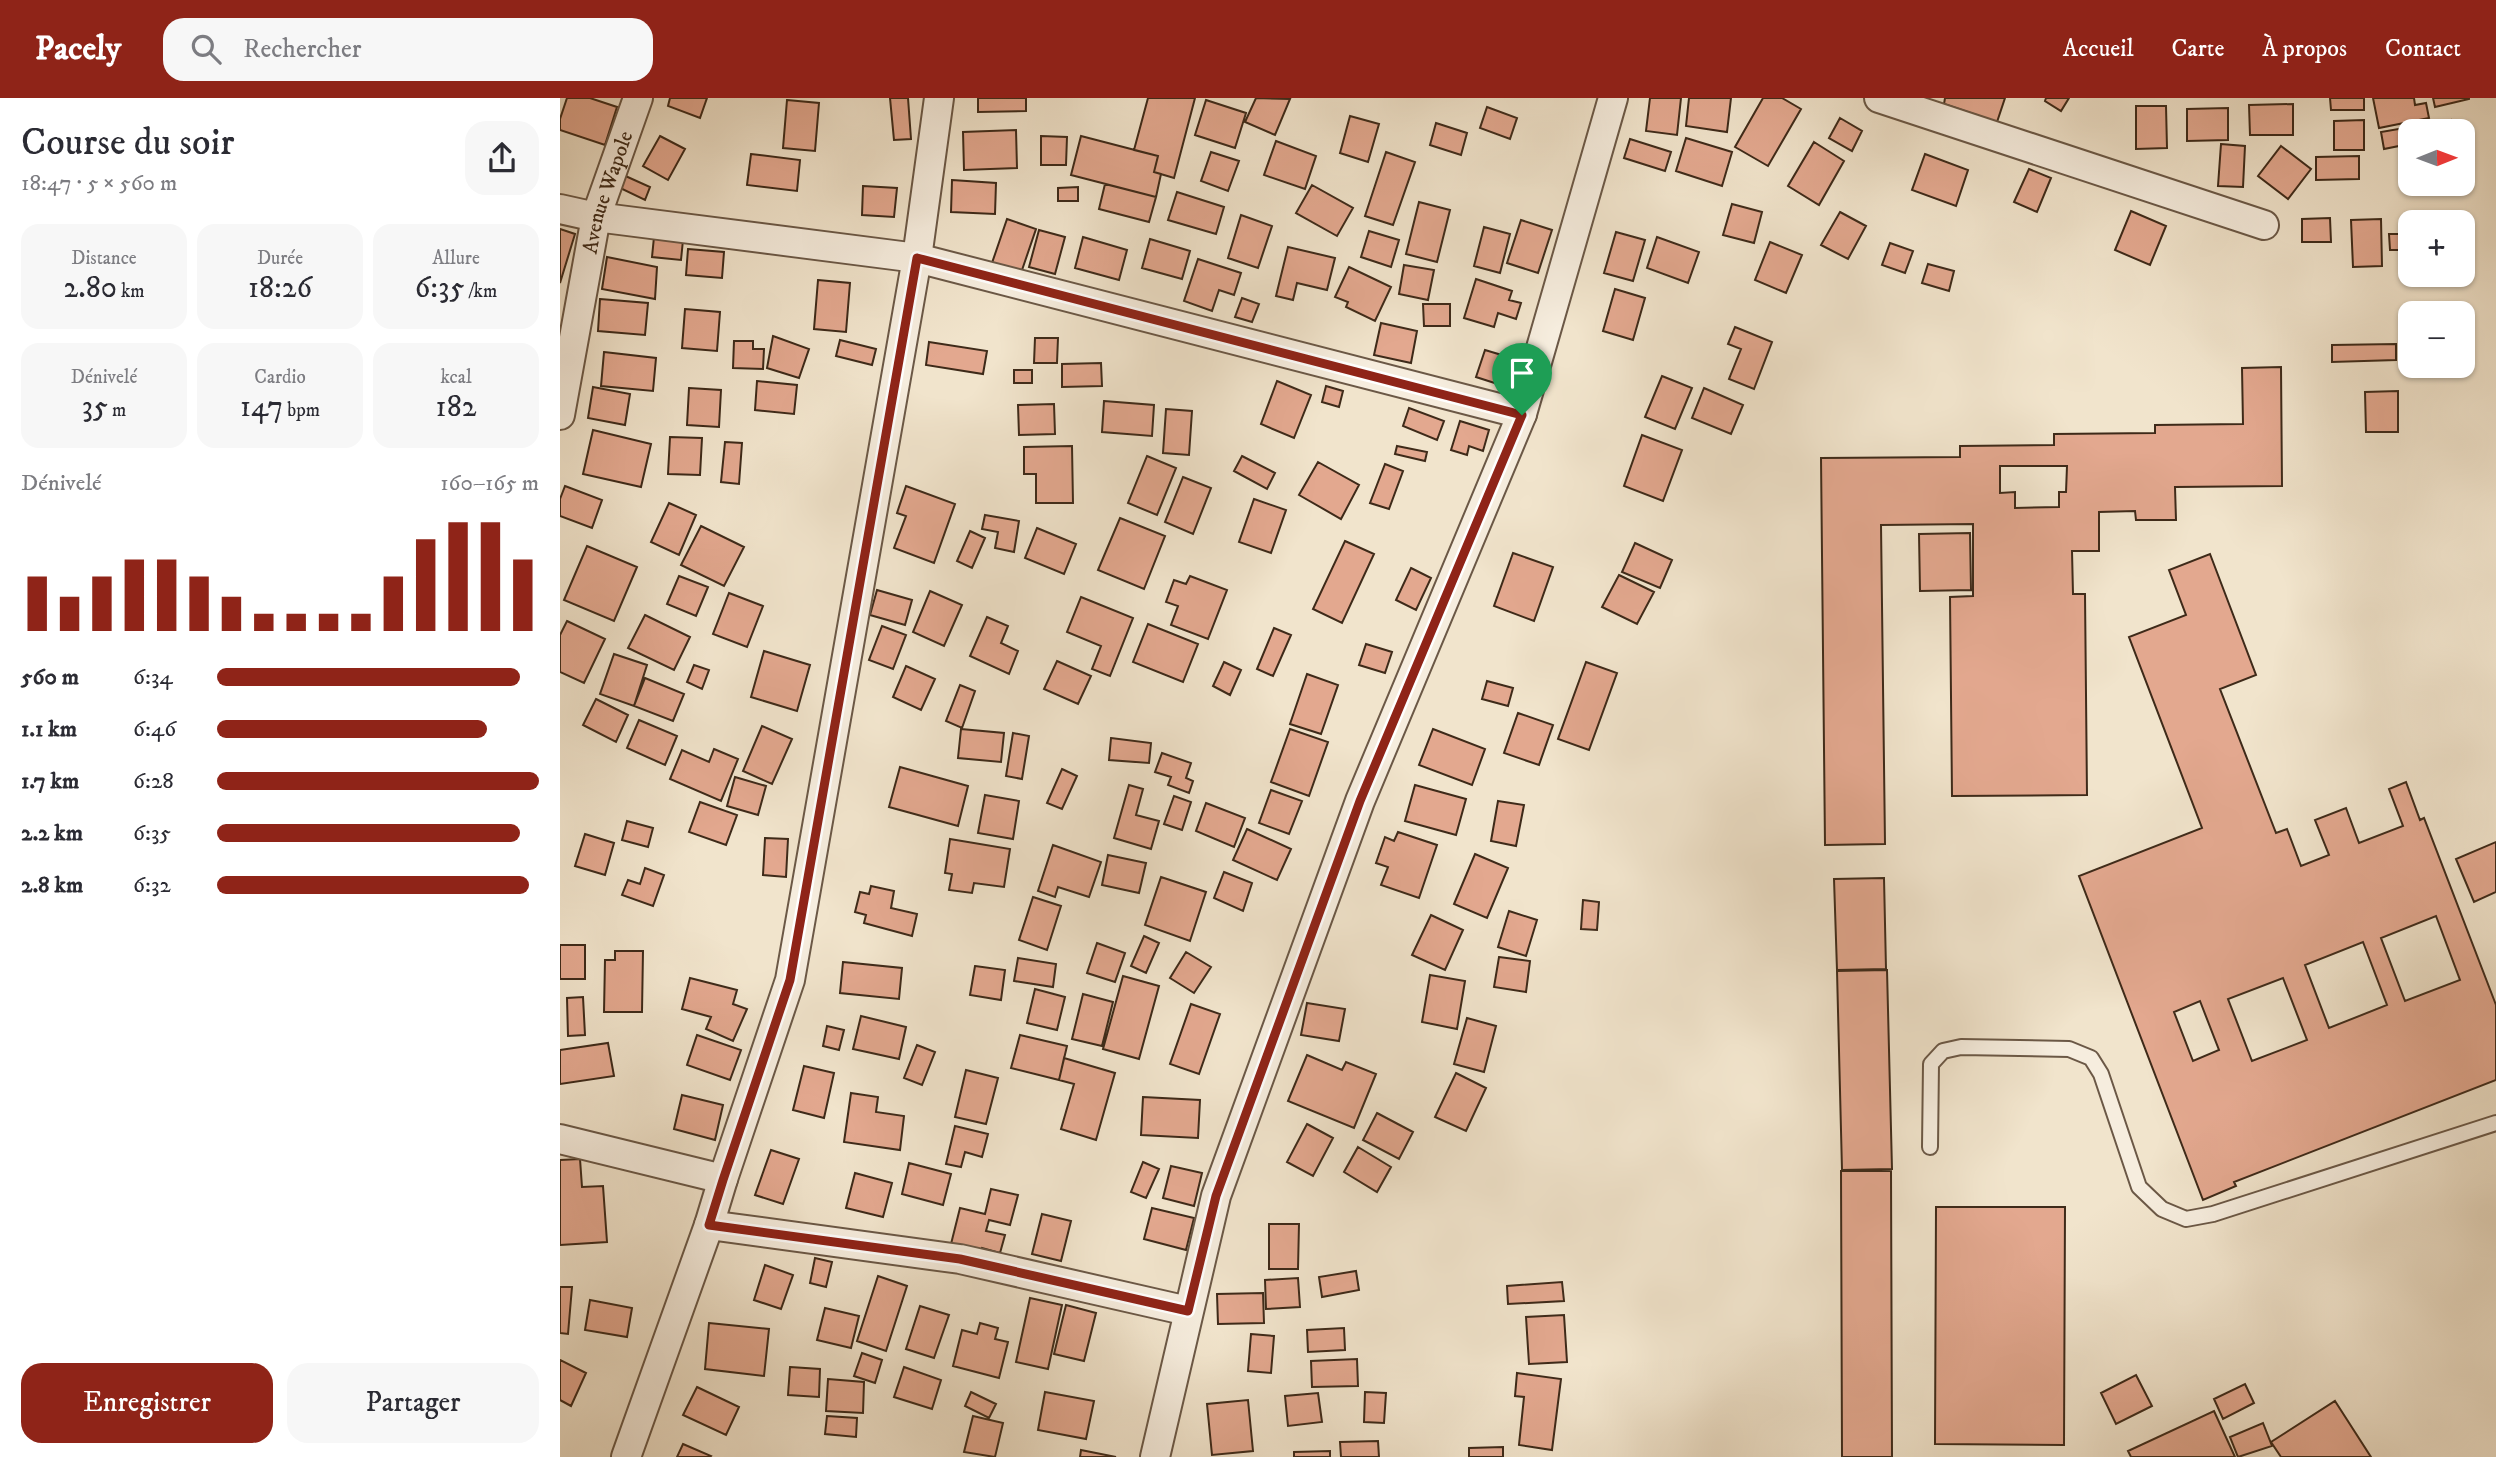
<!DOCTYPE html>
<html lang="fr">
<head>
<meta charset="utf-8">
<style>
  body { margin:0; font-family:"IM FELL DW Pica",serif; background:#f7f7f7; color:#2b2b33; height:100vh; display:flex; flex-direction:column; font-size:26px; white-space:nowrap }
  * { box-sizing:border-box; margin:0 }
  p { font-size:23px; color:#7c7c81 }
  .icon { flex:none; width:38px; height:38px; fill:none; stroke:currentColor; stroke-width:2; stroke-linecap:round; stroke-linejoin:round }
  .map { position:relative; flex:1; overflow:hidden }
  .details { display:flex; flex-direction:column; background:#fff; width:560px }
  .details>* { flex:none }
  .needle { width:46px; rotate:89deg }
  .fabs { position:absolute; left:1838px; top:21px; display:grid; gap:14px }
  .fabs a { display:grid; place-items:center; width:77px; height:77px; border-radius:14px; background:#fff; box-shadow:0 2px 5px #0004; font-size:35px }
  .pin { position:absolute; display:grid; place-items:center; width:60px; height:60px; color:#fff; margin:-72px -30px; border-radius:50% 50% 50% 0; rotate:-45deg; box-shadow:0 0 7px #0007 }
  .pin .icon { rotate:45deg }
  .round { display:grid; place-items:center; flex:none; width:74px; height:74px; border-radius:21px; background:#f7f7f7 }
  .summary { display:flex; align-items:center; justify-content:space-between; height:119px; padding:0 21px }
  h1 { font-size:38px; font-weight:600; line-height:52px }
  .metrics { display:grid; grid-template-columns:repeat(3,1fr); gap:10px; height:119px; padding:7px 21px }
  .metrics div { display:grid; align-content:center; border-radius:18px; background:#f7f7f7; text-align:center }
  .metrics b { font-size:30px; font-weight:600 }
  .metrics small { font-size:19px; font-weight:400 }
  .metrics p { font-size:19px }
  .chart { height:196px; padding:14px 21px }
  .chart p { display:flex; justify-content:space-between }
  .chart svg { width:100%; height:126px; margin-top:7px; stroke:#8f2418; stroke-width:6 }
  .primary-button { display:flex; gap:14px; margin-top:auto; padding:14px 21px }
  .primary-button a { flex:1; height:80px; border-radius:21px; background:#8f2418; color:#fff; font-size:28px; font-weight:600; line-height:80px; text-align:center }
  .primary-button a+a { background:#f7f7f7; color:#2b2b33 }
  ul { padding:0 21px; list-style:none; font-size:23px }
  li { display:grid; grid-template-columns:112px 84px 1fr; align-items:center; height:52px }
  li i { height:18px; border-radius:9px; background:#8f2418 }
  header { display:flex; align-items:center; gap:42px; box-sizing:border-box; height:98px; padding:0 35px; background:#8f2418; color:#fff }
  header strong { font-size:33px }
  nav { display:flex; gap:38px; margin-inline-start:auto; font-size:24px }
  .search { width:490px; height:63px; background:#f7f7f7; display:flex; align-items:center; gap:18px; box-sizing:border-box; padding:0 24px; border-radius:21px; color:#7c7c81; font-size:26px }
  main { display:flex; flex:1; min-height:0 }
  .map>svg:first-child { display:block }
  .building { fill:#e3a88f; stroke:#3e2a19; stroke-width:2; fill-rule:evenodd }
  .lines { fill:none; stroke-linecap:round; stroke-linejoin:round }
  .service-casing { stroke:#6b5846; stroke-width:18 }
  .minor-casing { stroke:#6b5846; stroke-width:32 }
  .service { stroke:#f6edde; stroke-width:14 }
  .minor { stroke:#f6edde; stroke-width:28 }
  .route-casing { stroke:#fff; stroke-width:14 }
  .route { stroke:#8f2418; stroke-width:9 }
  .labels { text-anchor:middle; stroke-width:5; stroke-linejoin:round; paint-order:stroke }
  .street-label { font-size:21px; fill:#3e2a19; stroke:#f6edde }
</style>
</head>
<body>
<header>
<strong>Pacely</strong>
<div class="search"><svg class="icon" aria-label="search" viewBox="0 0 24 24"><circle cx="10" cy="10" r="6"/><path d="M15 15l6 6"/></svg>Rechercher</div>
<nav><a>Accueil</a><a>Carte</a><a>À propos</a><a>Contact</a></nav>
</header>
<main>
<section class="details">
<div class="summary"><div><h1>Course du soir</h1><p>18:47 · 5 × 560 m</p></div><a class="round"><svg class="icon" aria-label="share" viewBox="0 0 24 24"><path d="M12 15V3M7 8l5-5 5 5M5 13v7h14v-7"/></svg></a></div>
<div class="metrics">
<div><p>Distance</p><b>2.80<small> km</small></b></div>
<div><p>Durée</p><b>18:26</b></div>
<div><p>Allure</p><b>6:35<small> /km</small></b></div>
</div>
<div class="metrics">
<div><p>Dénivelé</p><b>35<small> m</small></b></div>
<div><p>Cardio</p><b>147<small> bpm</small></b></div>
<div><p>kcal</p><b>182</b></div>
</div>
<div class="chart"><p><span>Dénivelé</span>160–165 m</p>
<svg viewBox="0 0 160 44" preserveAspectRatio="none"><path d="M5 44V25M15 44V32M25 44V25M35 44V19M45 44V19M55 44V25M65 44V32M75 44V38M85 44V38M95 44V38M105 44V38M115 44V25M125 44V12M135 44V6M145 44V6M155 44V19"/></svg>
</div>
<ul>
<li><b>560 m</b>6:34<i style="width:94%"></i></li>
<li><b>1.1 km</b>6:46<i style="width:84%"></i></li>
<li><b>1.7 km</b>6:28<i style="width:100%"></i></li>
<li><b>2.2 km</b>6:35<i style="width:94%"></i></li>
<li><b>2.8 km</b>6:32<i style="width:97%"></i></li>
</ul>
<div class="primary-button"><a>Enregistrer</a><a>Partager</a></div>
</section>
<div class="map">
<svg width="1936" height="1359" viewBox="0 0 1936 1359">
  <rect width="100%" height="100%" fill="#f1e4cc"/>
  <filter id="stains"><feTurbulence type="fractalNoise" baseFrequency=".00286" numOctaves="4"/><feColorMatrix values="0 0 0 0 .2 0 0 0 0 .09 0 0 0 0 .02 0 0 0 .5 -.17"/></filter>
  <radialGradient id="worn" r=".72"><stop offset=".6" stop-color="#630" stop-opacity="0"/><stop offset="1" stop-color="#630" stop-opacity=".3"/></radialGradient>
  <path class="building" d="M7,0H30L57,9L45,47L0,32V21Z
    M110,0H147L140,20L108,8Z
    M330,0H348L351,41L334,42Z
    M418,0H466V13L418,14Z
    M588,0H635L614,80L594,74L598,58L574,52Z
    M696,0L730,1L715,37L685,24Z
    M1090,0H1121L1117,37L1086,33Z
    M1129,0H1171L1167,34L1126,28Z
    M1203,0H1222L1241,11L1208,68L1175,49Z
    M1385,0H1445L1437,24L1384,6Z
    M1486,0H1509L1501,13L1485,3Z
    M1770,0H1804V12H1771Z
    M1813,0H1854L1855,7L1866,5L1869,20L1819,30Z
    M1873,0H1909V1L1875,9Z
    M227,2L259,5L255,53L223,50Z
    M646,2L686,15L675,50L635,37Z
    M1733,6V37H1690L1689,7Z
    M1576,8H1606L1607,50L1576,51Z
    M927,9L957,20L950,41L920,30Z
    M1668,10V42L1627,43V11Z
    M790,18L819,26L808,64L780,55Z
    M1280,20L1302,33L1292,53L1269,40Z
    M1804,22V52H1774V23Z
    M1891,22L1893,33H1850V61H1847L1844,47L1824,51L1821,34Z
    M876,25L907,35L901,57L870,47Z
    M456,32L457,70L404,72L403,34Z
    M100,38L125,51L108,82L83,68Z
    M481,38L507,39L506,67H481Z
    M521,38L598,58L594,74L601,76L596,99L511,77Z
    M1126,40L1172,54L1162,88L1116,73Z
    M1070,41L1111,54L1105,73L1064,60Z
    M716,43L756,58L745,91L704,77Z
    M1254,44L1284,63L1259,107L1228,88Z
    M1661,46L1685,48L1683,89L1658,88Z
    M1721,48L1751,71L1728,101L1698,78Z
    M651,54L679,63L668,93L641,83Z
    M826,54L855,64L833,127L805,118Z
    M191,56L240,62L237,93L187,87Z
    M1365,56L1408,72L1396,108L1352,92Z
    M1799,58V81L1756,82V59Z
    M1469,71L1491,80L1477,114L1454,104Z
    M61,76L90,89L85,102L56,88Z
    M392,82L436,85L435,116L391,114Z
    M545,86L596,99L589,124L539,111Z
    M752,87L793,110L777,138L736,115Z
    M303,88L337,90L334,119L302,117Z
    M518,89V103H498V90Z
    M617,94L664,109L656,136L608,122Z
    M859,104L890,112L877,164L846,156Z
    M1172,106L1202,114L1194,145L1163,137Z
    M1571,113L1606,128L1590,167L1555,152Z
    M1280,114L1306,128L1288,161L1261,147Z
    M681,117L712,128L698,170L668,160Z
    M1906,118L1911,148L1902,150V124H1872Z
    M1770,120L1771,144H1742V121Z
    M447,121L476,131L461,175L432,165Z
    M1821,121L1822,168L1793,169L1791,122Z
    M961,122L992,132L978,175L947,165Z
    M924,129L950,136L940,175L914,168Z
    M0,131L15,136L0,185Z
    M479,132L505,139L495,176L469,169Z
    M809,133L839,142L831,169L801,159Z
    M1056,134L1085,142L1073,183L1044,175Z
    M1829,136H1850V152H1830Z
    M94,139L123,142L121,162L92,159Z
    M523,139L567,152L559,182L515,170Z
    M1097,139L1139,154L1128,185L1087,170Z
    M590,141L630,153L622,181L582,170Z
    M1210,144L1242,157L1226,195L1195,182Z
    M1330,145L1353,153L1345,175L1322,167Z
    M728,149L775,160L767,192L737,185L733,202L716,198Z
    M128,151L164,154L162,180L126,177Z
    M47,159L97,169L95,201L42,191Z
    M638,161L681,175L674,197L659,192L652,213L624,203Z
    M1368,166L1394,173L1389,193L1362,185Z
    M844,167L874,172L868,202L839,196Z
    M789,169L831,189L815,223L786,209L788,204L775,199Z
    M916,181L952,193L949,202L961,205L956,221L938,215L934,229L904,220Z
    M258,182L290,185L286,234L254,231Z
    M1055,191L1085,200L1073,242L1043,233Z
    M682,200L699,206L692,224L675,219Z
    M40,201L88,205L85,237L38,233Z
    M863,206H890V228H864Z
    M125,211L160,214L157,253L122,250Z
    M821,225L857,233L851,265L814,257Z
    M1175,229L1212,244L1194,291L1169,281L1181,251L1168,246Z
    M213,238L249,251L239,280L207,270Z
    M475,240H498L497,265H474Z
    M280,242L316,251L312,267L276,258Z
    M174,243H193V251H204L203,271L173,270Z
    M369,244L427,253L423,276L366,267Z
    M1836,246V262L1772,264V247Z
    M925,252L955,261L947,289L916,279Z
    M44,254L96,260L93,293L41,288Z
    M541,265L542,288L502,289V266Z
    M1721,269L1722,388L1615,389L1616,422H1576L1575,413L1539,414V453H1512L1513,496H1525L1527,697L1392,698L1390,499L1413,498V426L1321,427L1325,746L1265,747L1261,360L1400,359V348L1494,347V336L1595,335V327L1683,326L1682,270ZM1440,368H1507L1506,394H1499V409L1455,410V394L1440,395Z
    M454,272H472V285H454Z
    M1102,278L1132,290L1115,331L1085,319Z
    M197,283L237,287L234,316L195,312Z
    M717,283L751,297L734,340L701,326Z
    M766,288L783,293L779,309L762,304Z
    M33,289L70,296L65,327L28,320Z
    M129,290L161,292L159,329L127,327Z
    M1144,290L1183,307L1171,336L1132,320Z
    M1838,293V334H1806L1805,294Z
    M544,303L594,307L592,338L542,334Z
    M494,306L495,336L459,337L458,307Z
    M849,310L884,323L877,342L843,328Z
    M606,311L632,313L629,357L603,355Z
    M900,323L929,332L923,353L909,348L907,357L891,352Z
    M33,332L91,346L81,389L23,376Z
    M1082,337L1122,352L1103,403L1064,388Z
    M110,339L142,340L140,377L108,376Z
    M165,344L182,345L179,386L161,384Z
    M512,348L513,405H476V376H464V349Z
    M837,348L867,354L865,363L835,356Z
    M587,358L616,370L597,417L568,405Z
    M682,358L715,375L707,391L674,373Z
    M758,364L799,387L781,421L739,397Z
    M825,366L843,373L829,411L810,405Z
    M623,379L651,390L633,436L605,424Z
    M5,388L42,402L32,430L0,418V401Z
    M346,388L395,406L374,465L334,450L346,418L337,415Z
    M694,401L726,412L711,455L679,444Z
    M109,405L136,417L119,457L91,444Z
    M425,417L459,423L454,454L435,450L438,434L422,431Z
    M560,420L605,438L584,491L538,472Z
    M141,428L184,449L164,488L121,467Z
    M477,430L516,446L504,476L465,460Z
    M410,433L425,440L412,470L397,463Z
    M1410,435L1411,492L1360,493L1359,436Z
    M785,443L814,456L782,525L753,511Z
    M1075,445L1112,462L1100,490L1062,474Z
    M27,448L77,469L54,523L4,502Z
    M953,455L993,469L974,523L934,508Z
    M1650,456L1696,577L1660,591L1716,735L1727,731L1741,768L1769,757L1755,722L1786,710L1799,745L1843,728L1829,691L1846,684L1860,722L1864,720L1936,907V982L1674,1084L1676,1088L1643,1102L1519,778L1642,730L1569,539L1626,517L1609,472ZM1876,818L1900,882L1845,903L1821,840ZM1803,844L1827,907L1769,930L1745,867ZM1723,880L1747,942L1692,963L1668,901ZM1640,903L1659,952L1633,963L1614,914Z
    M851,470L871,480L856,512L836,502Z
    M1059,477L1094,494L1077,526L1042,509Z
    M119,478L148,489L136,518L107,506Z
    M630,478L667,492L648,541L611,527L618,508L606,504L614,482L626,486Z
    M317,492L352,502L345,527L310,517Z
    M370,493L402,507L384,548L353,534Z
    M169,495L203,508L187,549L153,536Z
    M521,499L573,520L550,578L532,571L541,548L507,534Z
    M85,517L130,539L114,572L68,550Z
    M427,519L448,528L441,545L458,553L449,576L410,558Z
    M7,523L45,541L24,585L0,574V537Z
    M588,526L638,546L623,584L573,564Z
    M322,528L346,537L333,571L309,562Z
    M714,530L731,537L713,578L697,571Z
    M806,546L832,554L825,575L799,567Z
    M204,553L250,567L237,613L191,599Z
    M54,556L87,567L74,608L40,596Z
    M497,563L531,578L518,606L484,591Z
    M664,564L681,572L670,597L653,588Z
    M1026,564L1057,575L1029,652L998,641Z
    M134,567L149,572L142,591L127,584Z
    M346,568L375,581L361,612L333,599Z
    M747,576L778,587L761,636L730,626Z
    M85,580L124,596L113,623L74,608Z
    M927,583L953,590L948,608L922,601Z
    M400,587L415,593L402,630L386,623Z
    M36,601L68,617L56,644L23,627Z
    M958,615L993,627L979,667L944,655Z
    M79,622L117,638L105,667L67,650Z
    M202,628L232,641L212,686L183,673Z
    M401,631L444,635L441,664L398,660Z
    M730,631L768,644L749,698L711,684Z
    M873,631L925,651L912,687L859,667Z
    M453,635L469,638L462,681L446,678Z
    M551,640L591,645L589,665L549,662Z
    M154,651L178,661L161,703L110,681L122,652L149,664Z
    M602,655L631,665L626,680L633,683L629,695L608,687L611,679L595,674Z
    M340,669L408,688L398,728L329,709Z
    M502,671L517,678L502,711L487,705Z
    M175,679L206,688L198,717L167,708Z
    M569,687L583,691L576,717L599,723L591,751L554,740Z
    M855,687L906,701L896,737L845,723Z
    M711,692L742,703L729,736L699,725Z
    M425,697L459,703L453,741L418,735Z
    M614,698L631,704L622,732L604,726Z
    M938,703L964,707L956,748L931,743Z
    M140,704L177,717L166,747L129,734Z
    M646,705L685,720L674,749L636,733Z
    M67,723L93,730L88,749L62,742Z
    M687,731L731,751L717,782L673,762Z
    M838,734L877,747L859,800L821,787L828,769L816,765L825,739L834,743Z
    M25,736L54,745L45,777L15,768Z
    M205,740L228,741L226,779L203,777Z
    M390,741L450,751L444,789L414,785L412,795L389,792L392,776L385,775Z
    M1936,744V794L1914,804L1896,761Z
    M493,747L541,764L529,799L498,789L495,799L478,793Z
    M915,756L948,770L927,820L894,806Z
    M548,757L586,765L579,795L542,787Z
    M85,770L104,777L93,808L62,797L68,782L80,786Z
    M664,774L692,785L683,813L654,800Z
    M601,779L646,794L630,843L585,827Z
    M1324,780L1326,871L1277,872L1274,781Z
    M311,788L334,793L331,810L357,816L352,838L304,825L306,817L295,814L300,794L309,796Z
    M473,799L501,808L487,852L459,842Z
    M1023,802L1039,804L1037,832L1021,831Z
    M949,813L977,822L966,858L938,849Z
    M871,817L903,832L885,872L852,857Z
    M584,838L599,845L586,875L571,868Z
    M537,845L565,855L555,884L527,875Z
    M0,847H25V881H0Z
    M55,853H83L82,914H44L45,862H55Z
    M626,854L651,869L634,895L610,880Z
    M939,859L970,863L966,894L934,889Z
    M458,860L496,866L493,889L454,883Z
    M283,864L342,870L339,901L280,895Z
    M415,868L445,872L441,902L410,897Z
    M1327,872L1332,1071L1282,1072L1277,873Z
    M870,877L905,883L897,931L862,924Z
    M563,878L599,888L579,961L543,951Z
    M130,880L177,892L173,906L187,911L173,943L146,931L151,919L122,911Z
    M475,891L505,899L497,932L467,925Z
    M523,896L553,904L542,948L512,941Z
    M23,899L25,937L8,938L7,900Z
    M747,905L785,911L779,943L741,937Z
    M631,906L660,916L639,976L610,966Z
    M301,918L346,929L339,961L293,951Z
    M907,920L936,928L924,974L894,966Z
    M267,928L284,932L279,952L263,948Z
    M137,937L181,952L170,982L127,967Z
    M460,937L507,948L499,982L451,970Z
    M48,945L54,978L0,986V952Z
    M357,947L375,954L362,987L344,980Z
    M747,957L782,972L786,964L816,976L794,1030L728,1003Z
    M504,960L555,975L536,1042L501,1031L514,986L499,982Z
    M244,968L274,975L264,1020L233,1012Z
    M406,972L438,980L426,1026L395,1019Z
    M896,975L926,990L906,1033L875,1019Z
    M291,995L318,999L316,1014L344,1018L340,1052L284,1044Z
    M122,997L163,1007L155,1042L114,1031Z
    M583,999L640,1002L638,1040L581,1037Z
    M817,1015L853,1034L839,1061L803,1042Z
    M747,1026L773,1040L753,1078L727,1064Z
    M395,1028L428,1036L422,1059L405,1054L401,1069L386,1066Z
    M798,1049L831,1069L817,1094L784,1074Z
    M211,1052L239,1061L223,1106L195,1097Z
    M20,1061L22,1089L43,1088L47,1144L0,1147V1062Z
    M583,1064L599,1071L586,1100L571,1094Z
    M349,1065L391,1076L383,1107L342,1096Z
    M611,1068L642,1075L634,1108L603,1100Z
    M1281,1073H1331L1332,1359H1282Z
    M295,1075L332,1085L323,1119L286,1110Z
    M431,1091L458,1097L450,1127L429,1122L426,1133L445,1137L440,1155L422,1150L420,1158L390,1150L400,1110L425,1116Z
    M1376,1109H1505L1504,1347L1375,1346Z
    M592,1110L634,1120L626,1152L584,1141Z
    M482,1116L511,1123L501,1163L472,1156Z
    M709,1126H739L738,1171H709Z
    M255,1160L272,1164L266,1189L250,1185Z
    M205,1167L233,1177L221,1211L194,1202Z
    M796,1173L799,1192L762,1199L759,1179Z
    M318,1178L347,1188L326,1253L297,1243Z
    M738,1180L740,1209L706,1211L705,1182Z
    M1002,1184L1004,1203L948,1206L947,1188Z
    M0,1189H12L8,1236L0,1235Z
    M703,1195L704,1225L658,1226L657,1196Z
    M470,1200L502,1207L488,1271L456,1264Z
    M30,1202L72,1210L67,1239L25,1232Z
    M506,1207L536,1215L524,1263L494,1256Z
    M360,1208L389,1217L374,1260L346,1251Z
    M265,1210L299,1218L291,1250L257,1242Z
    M1004,1217L1007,1264L969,1266L966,1219Z
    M149,1225L209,1231L204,1278L145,1271Z
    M420,1225L438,1230L435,1241L448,1244L439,1280L393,1268L402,1232L417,1236Z
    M784,1230L785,1252L748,1254L747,1232Z
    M691,1236L714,1238L711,1275L688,1273Z
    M302,1255L322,1262L315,1285L294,1278Z
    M797,1261L798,1288L752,1289L751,1263Z
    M0,1262L26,1275L11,1308L0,1302Z
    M230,1269L260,1271L259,1299L228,1297Z
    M344,1269L381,1282L372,1311L334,1299Z
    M957,1275L1001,1281L992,1352L959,1347L964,1299L955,1298Z
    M1576,1277L1592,1308L1556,1326L1541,1295Z
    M268,1281L304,1284L303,1315L266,1313Z
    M1685,1286L1694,1305L1663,1321L1654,1301Z
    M137,1289L179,1309L166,1337L123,1317Z
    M411,1294L436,1306L429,1320L405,1308Z
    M485,1294L534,1303L526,1341L478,1332Z
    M805,1294L826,1295L824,1325L804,1324Z
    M758,1295L762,1324L728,1328L725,1298Z
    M688,1302L693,1353L652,1357L647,1306Z
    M1775,1303L1811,1359H1721L1711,1344Z
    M1654,1313L1675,1359H1571L1568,1353Z
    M267,1318L297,1320L296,1339L265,1336Z
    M413,1318L443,1325L435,1359L404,1354Z
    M1703,1325L1712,1348L1678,1359L1670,1339Z
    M818,1343L819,1359H781L780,1344Z
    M123,1346L151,1358L150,1359H117Z
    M943,1349V1359H909V1350Z
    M521,1352L556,1359H520Z
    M770,1353V1359H734V1354Z"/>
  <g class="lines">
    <defs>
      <path id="service" d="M1370,1049L1371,966L1383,953L1401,949L1509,951L1531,960L1541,976L1579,1089L1602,1111L1626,1121L1653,1116L1936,1025"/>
      <g id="minor">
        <path d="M1319,0L1704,127"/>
        <path d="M0,111L36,119L357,160L962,316"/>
        <path id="s1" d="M0,317L36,119L78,0"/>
        <path d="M0,1041L163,1081"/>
        <path d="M149,1127L400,1161L628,1213"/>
        <path d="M66,1359L149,1127L163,1081L230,882L357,160L379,0"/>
        <path d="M595,1359L656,1098L800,703L962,316L1053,0"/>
      </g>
    </defs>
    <use href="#service" class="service-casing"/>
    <use href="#minor" class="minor-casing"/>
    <use href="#service" class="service"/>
    <use href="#minor" class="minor"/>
  </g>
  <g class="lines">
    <defs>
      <path id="route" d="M357,160L962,317L800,703L656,1098L628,1213L400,1161L149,1127L163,1082L230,882Z"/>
    </defs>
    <use href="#route" class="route-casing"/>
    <use href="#route" class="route"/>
  </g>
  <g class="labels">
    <g class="street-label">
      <text dy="7" stroke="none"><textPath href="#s1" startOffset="228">Avenue Wapole</textPath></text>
    </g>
  </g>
  <rect width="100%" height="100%" filter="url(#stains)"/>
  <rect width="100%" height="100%" fill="url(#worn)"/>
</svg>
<div class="fabs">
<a><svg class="needle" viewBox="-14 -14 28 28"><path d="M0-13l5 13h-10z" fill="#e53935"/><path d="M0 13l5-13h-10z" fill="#7c7c81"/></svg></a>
<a>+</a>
<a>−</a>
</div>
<div class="pin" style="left:962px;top:317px;background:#1e9e55"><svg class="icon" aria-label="arrive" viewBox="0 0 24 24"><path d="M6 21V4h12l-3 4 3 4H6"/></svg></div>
</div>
</main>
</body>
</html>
